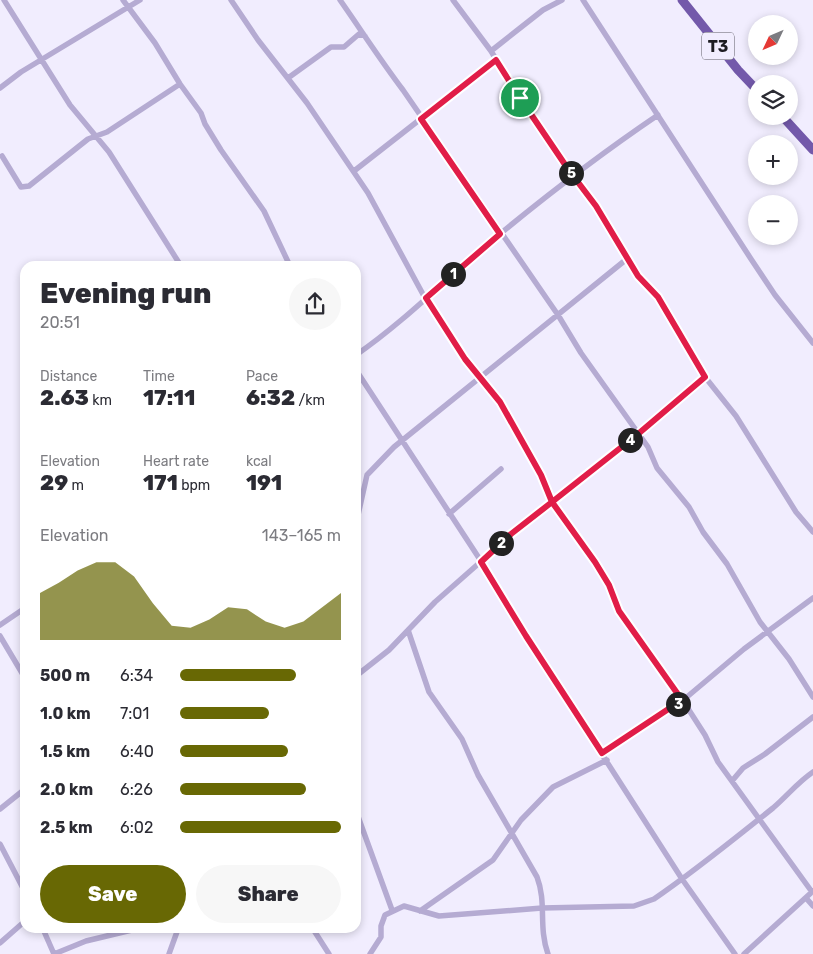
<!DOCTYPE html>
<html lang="en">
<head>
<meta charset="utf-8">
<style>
  body { margin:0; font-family:Rubik,sans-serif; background:#f7f7f7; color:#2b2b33; height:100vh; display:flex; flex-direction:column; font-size:19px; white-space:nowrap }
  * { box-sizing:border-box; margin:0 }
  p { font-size:16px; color:#7c7c81 }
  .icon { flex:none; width:28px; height:28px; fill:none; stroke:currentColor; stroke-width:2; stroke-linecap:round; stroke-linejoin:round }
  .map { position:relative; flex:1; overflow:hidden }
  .panel { position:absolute; left:20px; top:261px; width:341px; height:672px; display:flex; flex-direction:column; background:#fff; border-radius:15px; box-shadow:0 2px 8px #0003 }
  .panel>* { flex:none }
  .needle { width:32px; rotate:226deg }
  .controls { position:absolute; left:748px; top:15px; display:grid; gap:10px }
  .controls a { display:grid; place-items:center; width:50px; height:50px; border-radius:50%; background:#fff; box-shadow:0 2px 8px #0003; font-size:25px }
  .pin { position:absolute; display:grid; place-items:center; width:42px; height:42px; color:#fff; margin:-21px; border:2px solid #fff; border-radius:50%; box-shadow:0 1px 5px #0007 }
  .km { position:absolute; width:25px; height:25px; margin:-12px; border-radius:50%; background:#222; color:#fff; font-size:14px; line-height:25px; text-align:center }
  .round { display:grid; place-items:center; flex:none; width:52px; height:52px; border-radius:26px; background:#f7f7f7 }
  .headline { display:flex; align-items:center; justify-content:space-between; height:85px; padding:0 20px }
  h1 { font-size:28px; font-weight:800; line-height:38px }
  .figures { display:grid; grid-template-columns:repeat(3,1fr); gap:8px; height:85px; padding:5px 20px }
  .figures div { display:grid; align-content:center }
  .figures b { font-size:21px; font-weight:800 }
  .figures small { font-size:14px; font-weight:400 }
  .figures p { font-size:14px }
  .chart { height:140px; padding:10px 20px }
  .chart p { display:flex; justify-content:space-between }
  .chart svg { width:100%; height:90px; margin-top:5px; fill:#686804; opacity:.7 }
  .primary-button { display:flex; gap:10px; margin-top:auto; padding:10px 20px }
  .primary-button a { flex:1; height:58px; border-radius:30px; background:#686804; color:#fff; font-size:20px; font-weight:800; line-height:58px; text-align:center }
  .primary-button a+a { background:#f7f7f7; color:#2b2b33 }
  ul { padding:0 20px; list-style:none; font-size:16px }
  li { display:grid; grid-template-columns:80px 60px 1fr; align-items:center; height:38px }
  li i { height:12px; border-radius:6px; background:#686804 }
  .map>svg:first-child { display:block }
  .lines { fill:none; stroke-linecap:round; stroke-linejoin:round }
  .minor { stroke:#b5abd2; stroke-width:5.5 }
  .highway { stroke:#7359aa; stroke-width:9 }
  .route-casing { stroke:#fff; stroke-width:10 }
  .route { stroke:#e11d48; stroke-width:6 }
  .labels { text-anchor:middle; stroke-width:4; stroke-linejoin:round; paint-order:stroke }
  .shield { fill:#f1edfe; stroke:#5d5b64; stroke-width:1 }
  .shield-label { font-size:16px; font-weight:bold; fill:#1d1c22 }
</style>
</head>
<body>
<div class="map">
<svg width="813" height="954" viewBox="0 0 813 954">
  <rect width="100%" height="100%" fill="#f1edfe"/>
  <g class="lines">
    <path class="minor" d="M4,0L70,105L109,152L181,266
      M123,0L155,43L180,84L201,113L205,124L221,150L264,211L290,266
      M231,0L258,40L307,103L368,193L425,298L465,359L500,402L541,475L552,502L595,562L609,585L619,611L687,707L705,735L718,762L812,892
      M340,0C361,30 381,61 403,90L558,315L581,353L648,447L657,468L689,507L703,532L727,564L760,622L789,659L813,697
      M453,0L491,51L515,91L568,169L596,206L638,276L658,297L705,377L736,416L796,512L813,532
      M583,0L751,259L775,295L813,343
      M491,51L543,10L562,0
      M288,78L331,47H344L359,34L365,36
      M0,88L21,72L140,0
      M2,156L21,187L29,186L88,139L107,132L180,84
      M354,171L496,60
      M356,355C402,323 441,284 483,248C538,202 599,155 658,115
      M356,370L494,581L526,636L682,879L735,954
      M449,514L501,469
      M356,524L367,475L394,447L628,258
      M0,625L25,608
      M408,630L429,692L462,739L478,775L537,877C547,903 538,926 548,954
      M0,636L25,678
      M356,676L389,650L435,602L511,535L638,434L705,377
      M602,753L675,707L744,649L813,598
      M732,781L743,768L765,754L813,717
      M0,809L25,789
      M356,811L392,910
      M0,844L25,892
      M806,898L813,906
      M420,911L493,860L521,820L553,787L607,760
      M43,929L54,954
      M313,929L329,954
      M0,943L25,921
      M54,954L86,941L136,929
      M169,954L178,929
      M370,954L381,937V926L385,915L404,906L439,916L542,908L634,906L654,899C695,871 734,839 773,808C787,796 798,782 813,772
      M744,954L813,891"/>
    <path class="highway" d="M682,0L738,70L756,89
      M782,116L813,150"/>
  </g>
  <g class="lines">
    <defs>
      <path id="route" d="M520,98L496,60L421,119L500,234L426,298L465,359L500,402L541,475L552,502L511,534L481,562L526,636L602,753L682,700L619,611L609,585L595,562L552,502L638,434L705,377L658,297L638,276L596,206L568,169L520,98"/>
    </defs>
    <use href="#route" class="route-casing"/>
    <use href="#route" class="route"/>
  </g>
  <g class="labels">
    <rect class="shield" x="702" y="32.5" width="32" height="27" rx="4"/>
    <g class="shield-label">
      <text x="718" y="52">T3</text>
    </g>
  </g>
</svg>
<div class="controls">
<a><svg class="needle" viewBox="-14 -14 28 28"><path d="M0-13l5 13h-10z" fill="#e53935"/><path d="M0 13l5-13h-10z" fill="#7c7c81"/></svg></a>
<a><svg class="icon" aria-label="layers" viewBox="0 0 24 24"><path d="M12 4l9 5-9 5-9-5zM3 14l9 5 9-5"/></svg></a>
<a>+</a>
<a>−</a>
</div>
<div class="pin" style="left:520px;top:98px;background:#1e9e55"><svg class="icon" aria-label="arrive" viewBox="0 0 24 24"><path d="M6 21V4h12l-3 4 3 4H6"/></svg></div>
<b class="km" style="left:453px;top:274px">1</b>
<b class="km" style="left:501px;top:543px">2</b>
<b class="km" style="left:678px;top:704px">3</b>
<b class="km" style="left:630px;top:440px">4</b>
<b class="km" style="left:571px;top:173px">5</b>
<section class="panel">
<div class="headline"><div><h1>Evening run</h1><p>20:51</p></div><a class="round"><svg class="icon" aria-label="share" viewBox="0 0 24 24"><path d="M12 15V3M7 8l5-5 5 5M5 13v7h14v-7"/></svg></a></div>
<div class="figures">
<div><p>Distance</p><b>2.63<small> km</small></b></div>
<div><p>Time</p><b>17:11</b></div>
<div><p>Pace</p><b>6:32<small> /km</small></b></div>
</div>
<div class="figures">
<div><p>Elevation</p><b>29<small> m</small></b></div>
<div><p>Heart rate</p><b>171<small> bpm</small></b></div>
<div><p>kcal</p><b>191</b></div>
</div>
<div class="chart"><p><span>Elevation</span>143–165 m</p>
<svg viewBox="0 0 160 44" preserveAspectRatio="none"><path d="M0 44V21L10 16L20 10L30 6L40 6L50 13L60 26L70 37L80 38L90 34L100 28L110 29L120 35L130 38L140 35L150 28L160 21V44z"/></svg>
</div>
<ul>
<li><b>500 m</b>6:34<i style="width:72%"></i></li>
<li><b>1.0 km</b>7:01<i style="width:55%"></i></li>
<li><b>1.5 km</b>6:40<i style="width:67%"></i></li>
<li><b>2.0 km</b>6:26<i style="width:78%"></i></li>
<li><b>2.5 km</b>6:02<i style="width:100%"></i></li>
</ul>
<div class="primary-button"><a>Save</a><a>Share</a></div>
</section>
</div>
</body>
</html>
